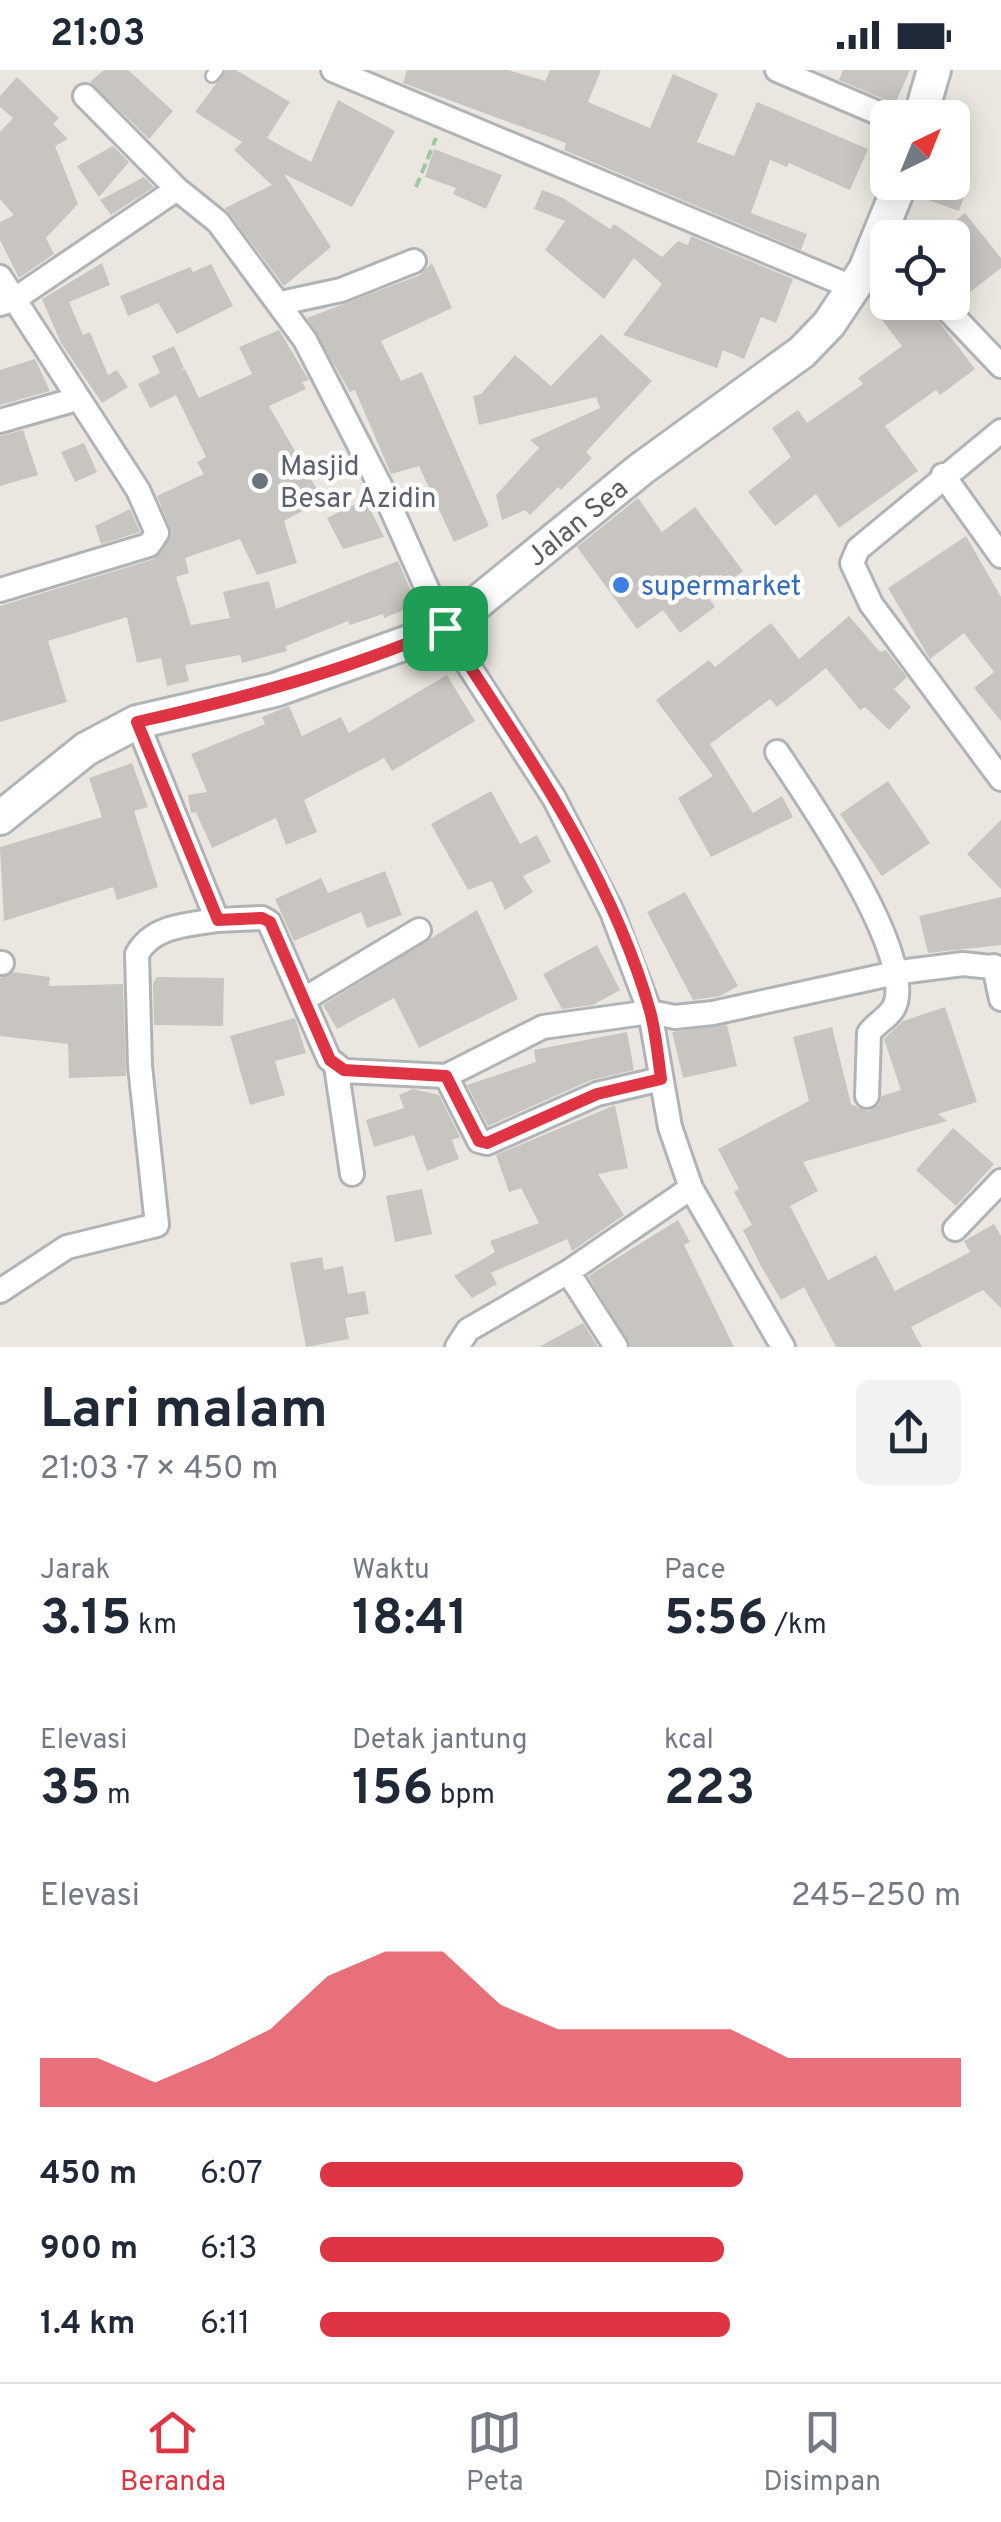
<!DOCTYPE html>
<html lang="id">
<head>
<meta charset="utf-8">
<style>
  body { margin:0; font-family:Overpass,sans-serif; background:#f2f2f3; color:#1f2937; height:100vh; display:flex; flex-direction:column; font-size:38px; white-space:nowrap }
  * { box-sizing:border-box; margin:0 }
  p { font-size:32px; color:#747a83 }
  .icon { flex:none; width:55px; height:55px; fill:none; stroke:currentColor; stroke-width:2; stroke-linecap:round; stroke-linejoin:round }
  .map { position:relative; height:1277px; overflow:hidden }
  .details { display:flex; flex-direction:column; background:#fff; flex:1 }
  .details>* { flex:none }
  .needle { width:65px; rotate:43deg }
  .tools { position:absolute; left:870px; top:30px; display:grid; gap:20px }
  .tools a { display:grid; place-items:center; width:100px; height:100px; border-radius:15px; background:#fff; box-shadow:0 5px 25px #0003; font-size:50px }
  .pin { position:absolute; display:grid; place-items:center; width:85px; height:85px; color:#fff; margin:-42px; border-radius:20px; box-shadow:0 5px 15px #0006 }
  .round { display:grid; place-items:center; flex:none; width:105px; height:105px; border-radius:15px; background:#f2f2f3 }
  .head { display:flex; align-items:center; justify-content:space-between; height:170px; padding:0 40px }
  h1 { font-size:55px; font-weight:700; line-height:75px }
  .stats { display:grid; grid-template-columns:repeat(3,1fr); gap:15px; height:170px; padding:10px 40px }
  .stats div { display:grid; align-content:center }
  .stats b { font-size:50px; font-weight:700 }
  .stats small { font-size:28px; font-weight:400 }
  .stats p { font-size:28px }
  .chart { height:280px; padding:20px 40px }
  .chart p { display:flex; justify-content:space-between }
  .chart svg { width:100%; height:180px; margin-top:10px; fill:#de3444; opacity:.7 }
  ul { padding:0 40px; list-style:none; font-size:32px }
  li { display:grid; grid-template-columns:160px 120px 1fr; align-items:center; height:75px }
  li i { height:25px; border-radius:12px; background:#de3444 }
  .status { display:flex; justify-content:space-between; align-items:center; height:70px; padding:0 50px; background:#fff; direction:ltr }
  .status svg { height:28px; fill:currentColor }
  .dock { display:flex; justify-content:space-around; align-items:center; height:140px; border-top:2px solid #e0e1e3; background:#fff; font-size:28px; color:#747a83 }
  .dock a { display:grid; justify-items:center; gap:5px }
  .dock .on { color:#de3444 }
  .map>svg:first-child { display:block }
  .building { fill:#c8c4c0 }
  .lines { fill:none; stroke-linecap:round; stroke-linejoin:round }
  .lane-casing { stroke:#b1b4b7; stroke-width:16 }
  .street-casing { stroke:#b1b4b7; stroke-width:28 }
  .secondary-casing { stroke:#b0b5b7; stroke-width:38 }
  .path { stroke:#9ccaa0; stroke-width:4; stroke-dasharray:10 5; stroke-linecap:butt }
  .lane { stroke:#fff; stroke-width:11 }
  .street { stroke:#fff; stroke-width:22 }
  .secondary { stroke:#fff; stroke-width:32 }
  .route-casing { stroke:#fff; stroke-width:20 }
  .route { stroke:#de3444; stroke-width:12 }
  .worship-dot { fill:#6b7280; stroke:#fff; stroke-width:4 }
  .shop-dot { fill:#3f7fe0; stroke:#fff; stroke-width:4 }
  .labels { text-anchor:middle; stroke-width:9; stroke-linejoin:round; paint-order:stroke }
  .worship-label { font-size:28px; fill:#5b616d; stroke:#fff; text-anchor:start }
  .street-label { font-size:28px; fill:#595e60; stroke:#fff }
  .shop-label { font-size:28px; fill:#366cbe; stroke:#fff; text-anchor:start }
</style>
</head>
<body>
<div class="status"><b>21:03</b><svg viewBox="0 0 49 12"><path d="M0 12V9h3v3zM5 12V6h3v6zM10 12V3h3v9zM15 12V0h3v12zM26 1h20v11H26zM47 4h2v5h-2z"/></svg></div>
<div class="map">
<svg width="1001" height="1277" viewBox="0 0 1001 1277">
  <rect width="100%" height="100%" fill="#ebe7e0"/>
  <path class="building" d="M104,0H128L173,41L149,69L90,12Z
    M226,0H236L290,32L267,68L311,92L338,30L395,61L352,137L284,104L331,177L284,216L225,138L272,115L234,80L242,72L195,42Z
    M407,0H508L545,11L550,0H601L588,32L650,58L673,4L718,24L697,72L734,86L757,32L868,79L850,120L789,93L787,97L770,90L751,143L807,164L801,180L564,80L566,73L403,13Z
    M843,0H910L895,34L839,10Z
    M17,7L59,48L53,54L68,69L55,76L78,134L46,168L54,184L19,208L0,170V152L14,145L0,129V62L13,48L0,37V26Z
    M113,76L129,92L99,127L77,96Z
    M434,79L502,105L486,139L453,124L456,118L425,107Z
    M144,107L154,117L111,145L100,130Z
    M921,112H969L959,141L917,126Z
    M542,120L563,128L610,159L614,154L662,187L678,171L688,175L691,166L793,209L776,253L761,247L744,289L723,280L717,298L623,265L662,214L634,188L604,229L545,180L565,151L534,139Z
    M965,143L1001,188V198L959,231L952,223V170L957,168H934Z
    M102,193L110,215L69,232L83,265L90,262L108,305L117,300L128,317L102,333L61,273L42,229Z
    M432,193L452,238L381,271L401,311L422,302L489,456L454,472L419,396L391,404L355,320L350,322L307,248L420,205Z
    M211,194L233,236L177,264L158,233L128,246L120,226L190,197L193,202Z
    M886,232H924L975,299L940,325L936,320L885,356L918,401L839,458L816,424L775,456L748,422L791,387L772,358L798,340L807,353L863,314L858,308L902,276L875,241Z
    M279,260L309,310L302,312L306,319L269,336L323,430L284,451L297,493L257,505L240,469L185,488L189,503L176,507L191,555L230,548L223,522L269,511L276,539L398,491L417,535L384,548L383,544L350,555L348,551L286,576L287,581L242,593L240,585L185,595L189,611L167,616L161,588L137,593L127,547L48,571L67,632L0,652V536L154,489L172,463L157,426L204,404L197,392L206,387L176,325L150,338L138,314L160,303L152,286L174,276L184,298L179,302L185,299L199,328L252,304L239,277Z
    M601,264L652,311L586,382L592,388L561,420L558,417L530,445L525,440L502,450L496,425L539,378L530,370L600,338L596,327L479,355L473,326L481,324L515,285L551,316Z
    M35,289L50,321L0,335V300Z
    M23,360L38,405L0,416V366Z
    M84,373L97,402L75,412L61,382Z
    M638,428L662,462L695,437L743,501L708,527L715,537L680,563L663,540L637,559L577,477Z
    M365,429L384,467L343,479L327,448Z
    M130,439L140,462L101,474L95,456Z
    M966,466L1001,527V651L974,618L994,602L964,563L930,589L888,518Z
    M849,546L880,582L886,580L907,607L894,619L911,637L889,660L865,637L860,640L826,598L777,637L770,629L710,674L753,743L782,726L793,747L711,787L678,728L713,706L656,630L709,590L715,597L771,553L799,589Z
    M447,605L475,651L392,701L384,688L304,730L317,762L286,775L276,748L212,778L196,742L191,743L188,725L207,722L191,684L265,654L262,647L289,636L302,666L341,647L349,663Z
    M132,693L148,737L134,741L158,817L117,830L113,817L4,851L0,777L102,747L89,708Z
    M888,711L930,773L882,806L840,744Z
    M491,721L520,774L537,765L551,792L523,806L533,822L505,840L492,811L468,820L431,754Z
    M1001,750V819L967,784Z
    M385,801L402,845L367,858L361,842L294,871L275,829L321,808L328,823Z
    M685,822L738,916L720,926L693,930L647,842Z
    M1001,827V875L928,883L919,846Z
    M477,840L518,929L419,978L394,928L337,959L323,935Z
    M597,875L620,920L593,935L562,939L543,904Z
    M13,902L50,907L49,916L123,914L126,1006L69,1008L68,974L0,966V908Z
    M157,907L224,908L223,956L154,955L153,913Z
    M945,937L977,1032L938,1044L947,1051L803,1092L818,1121L790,1136L828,1210L876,1185L895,1221L970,1182L964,1171L994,1154L1001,1166V1238L983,1220L911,1257L922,1277H836L804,1217L781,1230L761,1196L743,1160L752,1155L734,1122L739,1119L718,1079L809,1031L793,967L832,957L851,1034L868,1041L879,1035L882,1026L901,1020L884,969L903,951Z
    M295,948L306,983L275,991L285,1025L250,1035L230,966Z
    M727,955L737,996L683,1008L672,962Z
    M627,962L634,1000L591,1010L488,1056L467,1015L536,992L534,980Z
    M413,1019L439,1025L460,1067L452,1070L459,1089L427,1101L414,1065L374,1077L366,1050L404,1038L399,1025Z
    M615,1035L628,1098L598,1104L624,1145L572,1181L567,1169L491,1203L497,1214L472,1228L454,1206L495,1182L490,1171L539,1153L521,1118L509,1122L496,1085Z
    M953,1058L994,1094L956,1136L916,1100Z
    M422,1119L432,1164L395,1172L386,1126Z
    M678,1150L690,1172L684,1175L734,1277H631L588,1206Z
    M322,1187L324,1200L343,1196L348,1224L365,1221L369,1244L345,1248L349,1269L306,1277L290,1193Z
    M583,1253L598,1277H539Z"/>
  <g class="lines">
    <defs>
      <path id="lane" d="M212,6L217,0"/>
      <path id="street" d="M333,0L854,218
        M777,0L890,48
        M85,26L177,119
        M0,207L138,420L157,463L149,475L0,520
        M940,232L1001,296
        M281,233L341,220L414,191
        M0,234L15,229L177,119L218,152L305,270L387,429L445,559L554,728L612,842L650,942L670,1057L691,1118L783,1277
        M0,351L77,329
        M1001,361L858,479L852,493L871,534L1001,709
        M943,405L1001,486
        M137,652L217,850L262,848L269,852L329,989L344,1001L446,1006L543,957L650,942L675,947L713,943L900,902L963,894L1001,898
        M777,682C808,729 915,883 895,935C891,946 876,953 869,963L867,1026
        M0,893H2
        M994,896L1001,929
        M306,928L419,860
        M336,996L352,1104
        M446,1006L479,1071L487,1073L597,1024L661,1009
        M955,1159L1001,1111
        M568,1202L616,1277
        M0,1221L67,1177L157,1155L140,996L137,884C153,855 188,855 217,850
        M457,1277L468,1260L568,1202L691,1118"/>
      <g id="secondary">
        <path d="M920,48L934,0"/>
        <path id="s1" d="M0,748L86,679L137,652L275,620L445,559L641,399L802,282L829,254L865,200L901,112"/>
      </g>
    </defs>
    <use href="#lane" class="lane-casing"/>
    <use href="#street" class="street-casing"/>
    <use href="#secondary" class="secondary-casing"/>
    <path class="path" d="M416,117L436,68"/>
    <use href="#lane" class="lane"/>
    <use href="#street" class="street"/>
    <use href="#secondary" class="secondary"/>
  </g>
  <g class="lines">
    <defs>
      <path id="route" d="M445,558C523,679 611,802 650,941C656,963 658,987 661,1009L597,1024L487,1073L479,1071L446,1006L344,1000L330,990L270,852L262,848L218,850L137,652C243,628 345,601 445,558Z"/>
    </defs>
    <use href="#route" class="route-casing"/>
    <use href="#route" class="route"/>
  </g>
  <circle class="worship-dot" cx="260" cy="411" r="10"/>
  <circle class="shop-dot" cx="621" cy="515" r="10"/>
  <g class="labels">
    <g class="worship-label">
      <text x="280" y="405">Masjid<tspan x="280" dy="32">Besar Azidin</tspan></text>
    </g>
    <g class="street-label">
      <text dy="10" stroke="none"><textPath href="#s1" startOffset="660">Jalan Sea</textPath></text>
    </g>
    <g class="shop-label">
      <text x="641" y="525">supermarket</text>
    </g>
  </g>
</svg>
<div class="tools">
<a><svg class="needle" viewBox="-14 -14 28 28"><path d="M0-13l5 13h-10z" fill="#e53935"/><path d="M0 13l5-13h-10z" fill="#747a83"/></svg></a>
<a><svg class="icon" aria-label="locate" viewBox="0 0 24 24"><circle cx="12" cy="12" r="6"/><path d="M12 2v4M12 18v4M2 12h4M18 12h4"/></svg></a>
</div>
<div class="pin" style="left:445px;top:558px;background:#1e9e55"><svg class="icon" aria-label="arrive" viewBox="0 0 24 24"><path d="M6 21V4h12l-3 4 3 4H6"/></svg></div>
</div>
<section class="details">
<div class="head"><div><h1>Lari malam</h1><p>21:03 · 7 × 450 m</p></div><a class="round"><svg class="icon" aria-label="share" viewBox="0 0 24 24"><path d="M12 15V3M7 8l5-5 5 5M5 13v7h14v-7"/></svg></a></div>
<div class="stats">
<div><p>Jarak</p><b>3.15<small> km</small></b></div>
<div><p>Waktu</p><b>18:41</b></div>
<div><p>Pace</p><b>5:56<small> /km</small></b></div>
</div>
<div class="stats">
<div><p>Elevasi</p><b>35<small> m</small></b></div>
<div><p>Detak jantung</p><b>156<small> bpm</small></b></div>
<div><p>kcal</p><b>223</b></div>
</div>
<div class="chart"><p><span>Elevasi</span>245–250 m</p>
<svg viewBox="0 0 160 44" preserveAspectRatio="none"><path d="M0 44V32L10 32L20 38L30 32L40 25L50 12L60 6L70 6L80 19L90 25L100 25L110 25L120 25L130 32L140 32L150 32L160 32V44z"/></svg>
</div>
<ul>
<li><b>450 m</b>6:07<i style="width:66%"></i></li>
<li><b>900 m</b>6:13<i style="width:63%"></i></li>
<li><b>1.4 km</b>6:11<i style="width:64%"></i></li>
</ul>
</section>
<nav class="dock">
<a class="on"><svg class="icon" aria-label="home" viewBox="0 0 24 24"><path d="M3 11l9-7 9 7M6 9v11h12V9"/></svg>Beranda</a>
<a><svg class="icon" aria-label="map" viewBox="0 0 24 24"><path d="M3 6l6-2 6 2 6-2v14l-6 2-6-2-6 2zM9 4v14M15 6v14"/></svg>Peta</a>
<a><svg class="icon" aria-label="saved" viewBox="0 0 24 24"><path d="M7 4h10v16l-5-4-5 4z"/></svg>Disimpan</a>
</nav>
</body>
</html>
